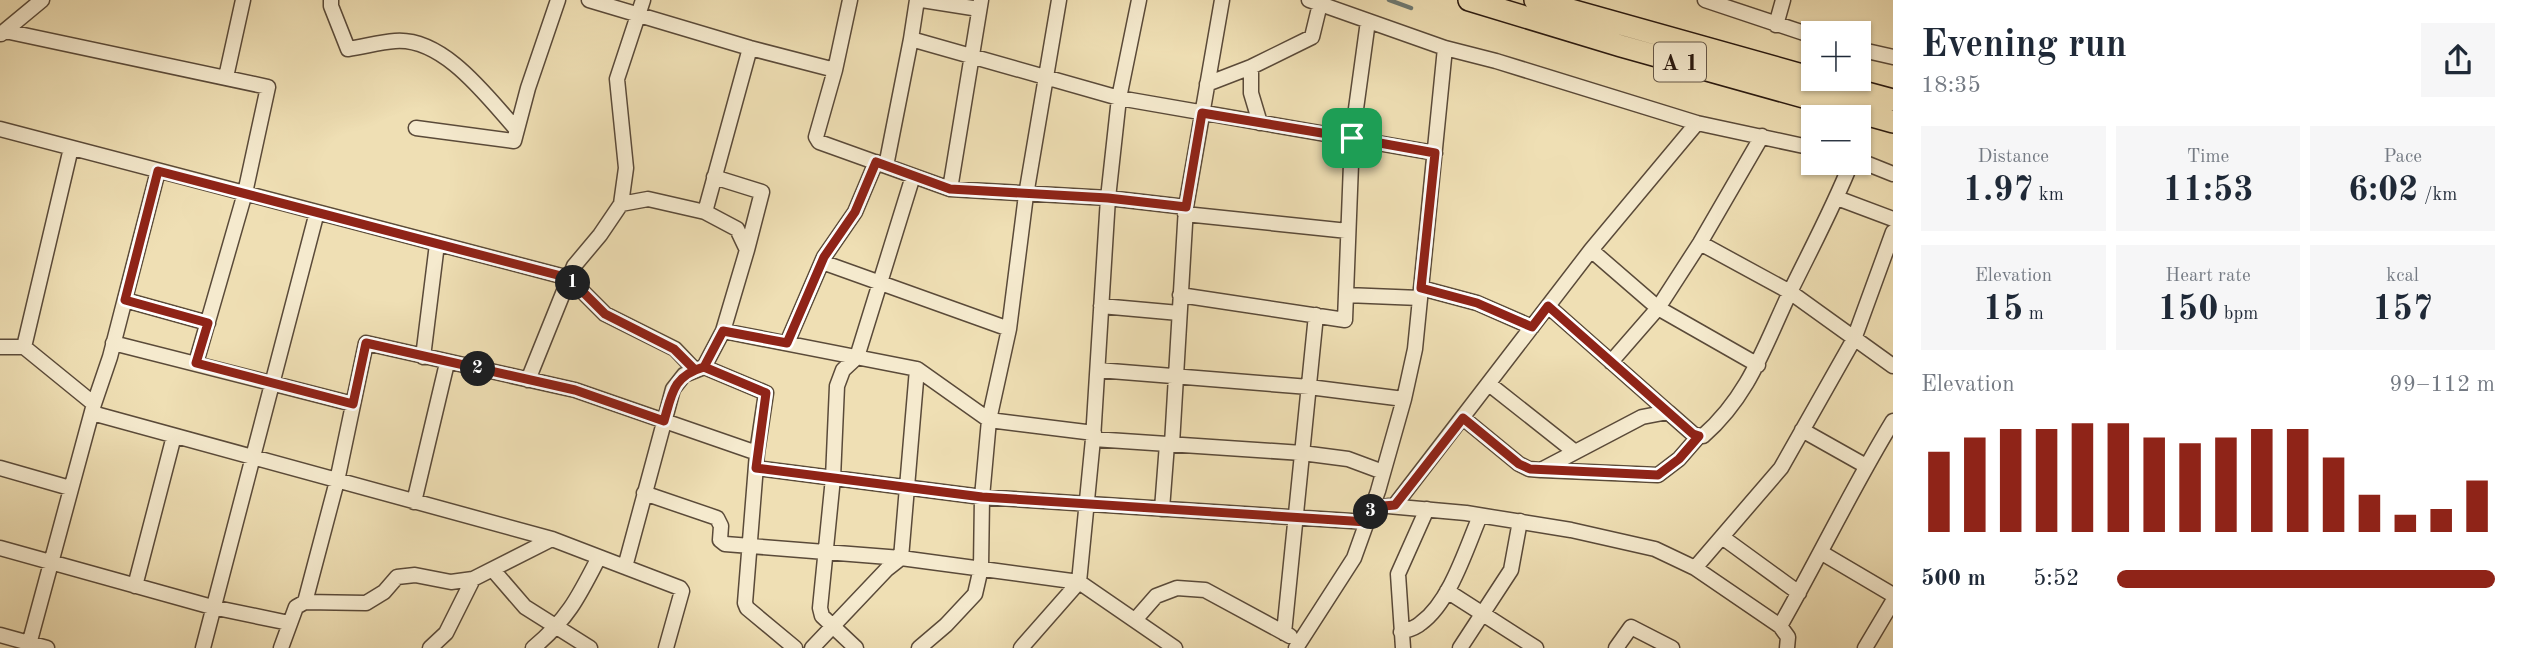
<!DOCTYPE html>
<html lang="en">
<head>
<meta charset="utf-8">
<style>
  body { margin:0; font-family:"Old Standard TT",serif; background:#f6f6f7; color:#1f2937; height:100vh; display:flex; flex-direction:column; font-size:26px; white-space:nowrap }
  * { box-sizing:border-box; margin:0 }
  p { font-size:23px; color:#747a83 }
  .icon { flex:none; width:38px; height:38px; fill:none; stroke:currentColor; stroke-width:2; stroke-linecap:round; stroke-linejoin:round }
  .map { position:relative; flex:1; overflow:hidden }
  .panel { display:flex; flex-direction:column; background:#fff; width:630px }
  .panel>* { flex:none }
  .tools { position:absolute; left:1801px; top:21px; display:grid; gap:14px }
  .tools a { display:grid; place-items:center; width:70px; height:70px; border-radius:0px; background:#fff; box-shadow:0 2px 5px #0004; font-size:35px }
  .pin { position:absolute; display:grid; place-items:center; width:60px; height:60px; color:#fff; margin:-30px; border-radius:14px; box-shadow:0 4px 10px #0006 }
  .km { position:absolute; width:35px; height:35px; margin:-18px; border-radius:50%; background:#222; color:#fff; font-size:19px; line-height:35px; text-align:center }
  .round { display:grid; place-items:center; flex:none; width:74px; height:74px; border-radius:0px; background:#f6f6f7 }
  .overview { display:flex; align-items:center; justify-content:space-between; height:119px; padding:0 28px }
  h1 { font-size:38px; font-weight:600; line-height:52px }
  .metrics { display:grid; grid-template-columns:repeat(3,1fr); gap:10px; height:119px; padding:7px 28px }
  .metrics div { display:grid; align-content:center; border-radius:0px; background:#f6f6f7; text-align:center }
  .metrics b { font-size:35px; font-weight:600 }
  .metrics small { font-size:19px; font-weight:400 }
  .metrics p { font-size:19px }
  .chart { height:196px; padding:14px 28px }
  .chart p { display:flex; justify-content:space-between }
  .chart svg { width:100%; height:126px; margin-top:7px; stroke:#8f2418; stroke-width:6 }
  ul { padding:0 28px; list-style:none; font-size:23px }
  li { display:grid; grid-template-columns:112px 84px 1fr; align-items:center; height:52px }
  li i { height:18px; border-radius:9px; background:#8f2418 }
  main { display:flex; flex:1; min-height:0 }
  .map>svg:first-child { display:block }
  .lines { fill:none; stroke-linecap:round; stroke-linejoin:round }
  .stream { stroke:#6e7a73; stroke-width:4.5 }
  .minor-casing { stroke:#5a4a39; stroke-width:17 }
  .highway-casing { stroke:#291910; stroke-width:24 }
  .minor { stroke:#f5eace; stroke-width:14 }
  .highway { stroke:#efdfb4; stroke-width:21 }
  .route-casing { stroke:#fff; stroke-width:14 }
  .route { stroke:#8f2418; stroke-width:9 }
  .labels { text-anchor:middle; stroke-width:5; stroke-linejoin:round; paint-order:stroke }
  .shield { fill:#f5eace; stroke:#665849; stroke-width:2 }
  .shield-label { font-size:23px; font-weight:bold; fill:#291910 }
</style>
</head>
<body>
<main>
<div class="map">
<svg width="1893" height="648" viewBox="0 0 1893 648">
  <rect width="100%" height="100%" fill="#efdfb4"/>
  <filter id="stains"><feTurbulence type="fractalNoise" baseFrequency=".00286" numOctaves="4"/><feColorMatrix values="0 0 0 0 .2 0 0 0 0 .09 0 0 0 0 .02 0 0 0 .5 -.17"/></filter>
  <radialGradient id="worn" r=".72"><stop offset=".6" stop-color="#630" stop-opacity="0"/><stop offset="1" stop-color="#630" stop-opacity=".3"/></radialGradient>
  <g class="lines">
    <path class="stream" d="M1389,0L1411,8"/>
    <defs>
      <path id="minor" d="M331,0V6L348,49C363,47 380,42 395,41C444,37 488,98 517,130
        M589,0L750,48L835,70
        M850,0L835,70L816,137L819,142L950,189L1108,198L1186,207
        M917,0L911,39L1119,98L1435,153
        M922,0L979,9
        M1309,0L1445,48L1496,61L1697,123L1813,148
        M1705,0L1813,36
        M1776,25L1783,0
        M5,31L268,87L245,193L196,363
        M1,34L42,0
        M1858,49L1893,57
        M1251,67V93L1260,123
        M226,77L243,0
        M1207,84L1251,67L1312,37L1320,4
        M416,128L514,141L528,88L558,0
        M0,129L569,278L605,314L675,349L695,370
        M1858,160L1893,174
        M886,166L911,39
        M714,177L762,192L747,250
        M950,189L981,0
        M1837,198L1893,219
        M621,204L648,199L705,212
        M1185,214L1348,231
        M1700,243L1790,292L1893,366
        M1591,250L1658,308L1758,365
        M822,262L1009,329
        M1421,288L1477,303L1532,327
        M1180,295L1345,320L1352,138L1368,21
        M1346,295L1420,298
        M125,300L208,323
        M1101,306L1179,313
        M1548,306L1668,412
        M723,331L917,369L989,420L1094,433
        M113,343L353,404
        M787,343L824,257L855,212L876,162
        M0,347H24L94,404L28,648
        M24,347L71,148
        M423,357L437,244
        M1611,362L1658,308L1700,243L1762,136
        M704,367L766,393L757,453L745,603L747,608L795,648
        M1098,370L1309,387L1404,399
        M528,380L574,266L600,235L621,204L626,168L617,79L643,0
        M1489,384L1575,452
        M94,404L110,357L158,171
        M92,413L552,539L625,567L673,389L684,375L704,367L723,331L747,250L737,229L705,212L750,48
        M1463,418L1519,464L1529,469L1541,470L1642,417L1668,412L1693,434L1703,436C1750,395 1765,344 1791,290C1812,247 1834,206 1851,163
        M1802,430L1866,466
        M1093,439L1302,453L1348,459L1383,472
        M1172,444L1186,207L1222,0
        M0,468L70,488
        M756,468L982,497L1367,522
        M1542,470L1658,475L1679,459L1699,436
        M644,493L717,518L721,526L720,540L725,544L901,558L1079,582L1175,648
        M414,502L447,363
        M1395,505L1591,250L1697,123
        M1388,506L1466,513L1571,530L1655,549L1695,568L1780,626L1788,637L1787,648
        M1162,509L1167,444
        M1722,537L1799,593
        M0,548L212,607L289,623
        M1822,553L1893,595
        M625,567L680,588L682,591L666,648
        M1695,568L1781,468L1854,339L1893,232
        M493,570L525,607L590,648
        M135,586L174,436
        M1447,591L1536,648
        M305,602L337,481L366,343L575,390L757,453
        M1135,620L1156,596L1177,588L1205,590L1290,636
        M1780,626C1819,558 1852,488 1893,421
        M1401,632C1408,630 1416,628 1421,623C1450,602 1466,549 1480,516
        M1284,633L1316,315
        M0,635L47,648
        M203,648L317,212
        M281,648L296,607L305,602L366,603L384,592L397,577L415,575L451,582L473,579L552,539
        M430,648L446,633L473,579
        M533,648C568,619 579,596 599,557
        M812,648L887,569L901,558L917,369
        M856,648L822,616L820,608L833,478L837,386L843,370L857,357L913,176
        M919,648L946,625L975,594L981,568L982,497L989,420L1009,329L1026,195L1059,0
        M1021,648L1079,582L1093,439L1108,198L1119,98L1139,0
        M1296,648L1354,558L1378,491L1404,399L1415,349L1445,48
        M1403,648L1398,574L1427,509
        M1460,648L1511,570L1520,521
        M1616,648L1631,627L1672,648
        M1865,648L1893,601"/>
      <path id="highway" d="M1469,0L1621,46L1893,122
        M1535,0L1813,78
        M1815,79L1893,100"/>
    </defs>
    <use href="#minor" class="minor-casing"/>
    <use href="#highway" class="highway-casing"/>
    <use href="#minor" class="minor"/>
    <use href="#highway" class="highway"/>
  </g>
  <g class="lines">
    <defs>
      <path id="route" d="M1352,138L1202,113L1186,207L1108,198L950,189L876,162L855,212L824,257L787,343L723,331L704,367L695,370L674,349L605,314L569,278L158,171L125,300L208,323L196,363L353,404L366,343L575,390L664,421C672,393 673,376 704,367L766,393L756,468L982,497L1367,522L1372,507L1395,505L1463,418L1519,464L1530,469L1658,475L1679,459L1699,436L1693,434L1548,306L1532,327L1477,303L1421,288L1435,153L1352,138"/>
    </defs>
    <use href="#route" class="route-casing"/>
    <use href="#route" class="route"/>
  </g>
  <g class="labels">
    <rect class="shield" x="1654" y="42.5" width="52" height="39" rx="5"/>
    <g class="shield-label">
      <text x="1680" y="70">A 1</text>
    </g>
  </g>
  <rect width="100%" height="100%" filter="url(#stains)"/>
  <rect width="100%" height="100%" fill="url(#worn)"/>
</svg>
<div class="tools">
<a>+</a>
<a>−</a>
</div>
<div class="pin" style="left:1352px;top:138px;background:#1e9e55"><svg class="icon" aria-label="arrive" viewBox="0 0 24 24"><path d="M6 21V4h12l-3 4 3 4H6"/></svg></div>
<b class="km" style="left:573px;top:283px">1</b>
<b class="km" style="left:478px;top:369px">2</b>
<b class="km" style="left:1371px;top:512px">3</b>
</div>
<section class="panel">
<div class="overview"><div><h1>Evening run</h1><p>18:35</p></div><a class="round"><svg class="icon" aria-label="share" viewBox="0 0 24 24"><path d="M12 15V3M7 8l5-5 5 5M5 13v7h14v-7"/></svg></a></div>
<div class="metrics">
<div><p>Distance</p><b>1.97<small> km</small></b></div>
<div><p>Time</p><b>11:53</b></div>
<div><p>Pace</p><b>6:02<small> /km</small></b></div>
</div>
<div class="metrics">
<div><p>Elevation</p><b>15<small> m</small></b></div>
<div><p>Heart rate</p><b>150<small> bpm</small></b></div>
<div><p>kcal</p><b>157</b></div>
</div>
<div class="chart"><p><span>Elevation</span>99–112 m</p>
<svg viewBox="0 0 160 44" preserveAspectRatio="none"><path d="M5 44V16M15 44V11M25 44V8M35 44V8M45 44V6M55 44V6M65 44V11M75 44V13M85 44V11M95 44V8M105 44V8M115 44V18M125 44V31M135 44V38M145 44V36M155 44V26"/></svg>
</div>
<ul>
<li><b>500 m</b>5:52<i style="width:100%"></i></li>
</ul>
</section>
</main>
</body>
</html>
